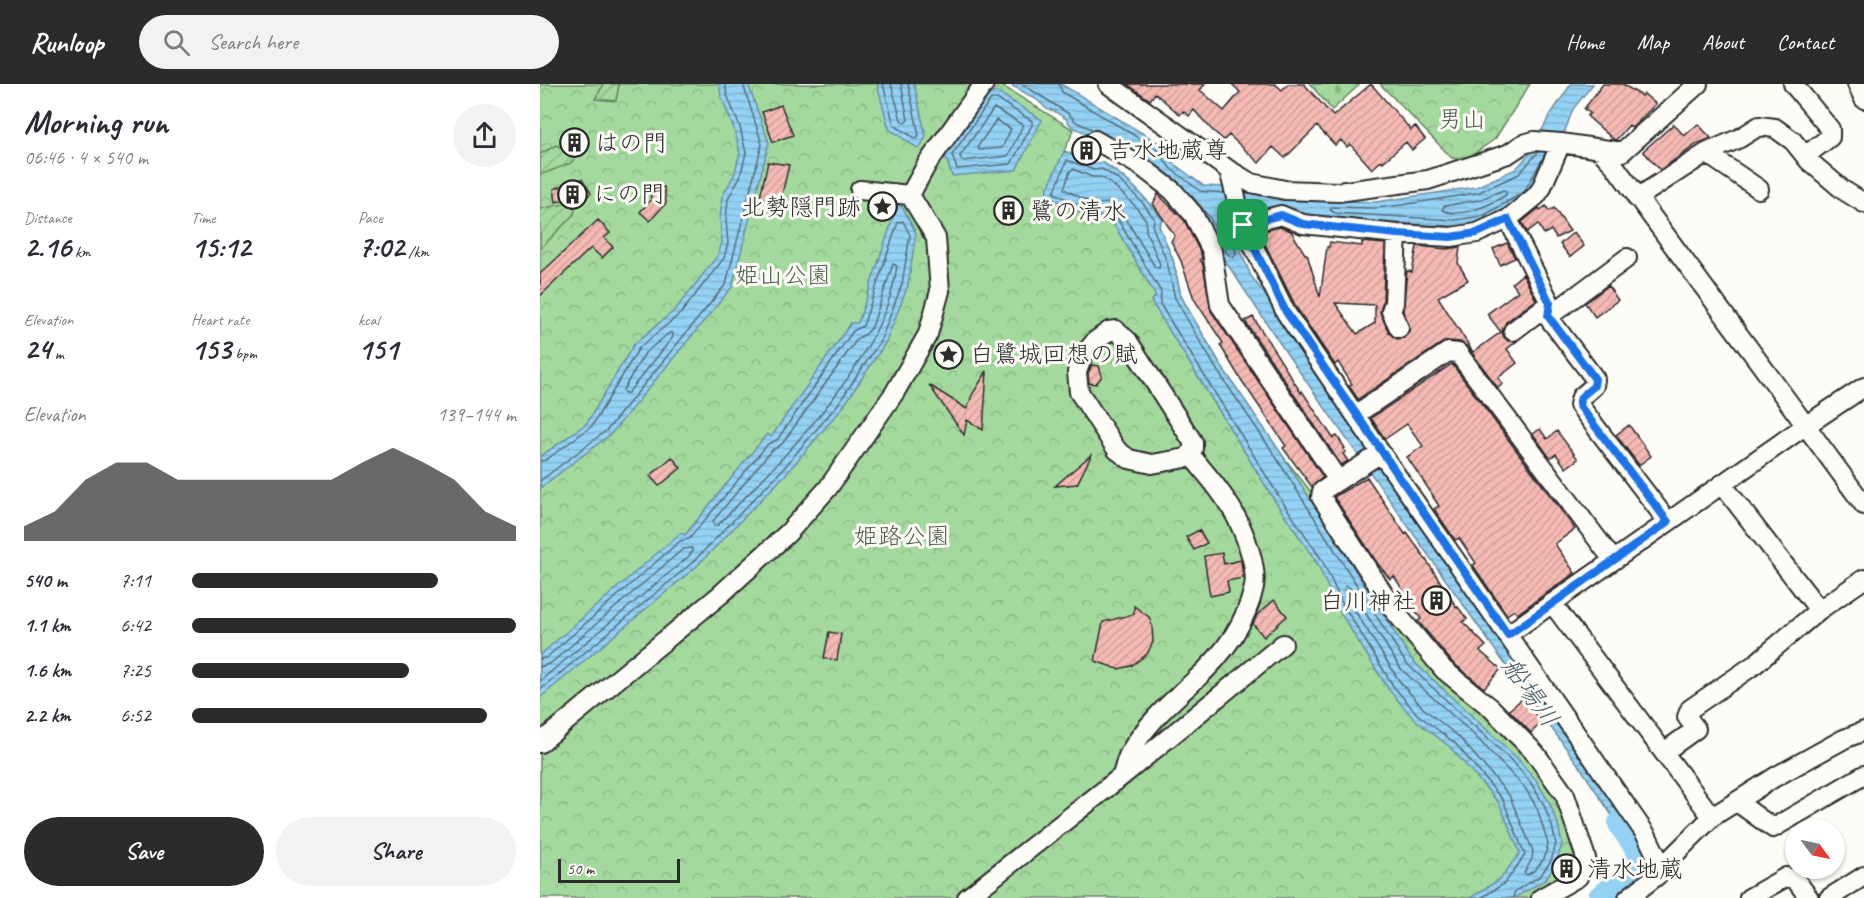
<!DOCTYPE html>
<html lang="en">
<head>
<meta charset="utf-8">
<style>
  body { margin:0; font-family:Caveat,"Klee One",sans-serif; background:#f2f2f3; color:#2b2b33; height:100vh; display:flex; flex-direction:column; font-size:22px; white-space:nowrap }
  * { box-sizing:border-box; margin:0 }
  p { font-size:20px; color:#7c7c81 }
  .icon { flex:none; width:33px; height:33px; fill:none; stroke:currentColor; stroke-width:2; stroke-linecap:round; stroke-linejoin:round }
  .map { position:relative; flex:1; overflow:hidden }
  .side { display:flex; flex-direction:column; background:#fff; width:540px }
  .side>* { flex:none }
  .needle { width:39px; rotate:123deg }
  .tools { position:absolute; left:1245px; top:735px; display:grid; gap:12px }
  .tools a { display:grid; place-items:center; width:60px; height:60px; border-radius:50%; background:#fff; box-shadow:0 2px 4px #0004; font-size:30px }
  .scale { position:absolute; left:18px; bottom:15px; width:122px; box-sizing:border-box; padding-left:6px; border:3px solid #2b2b2b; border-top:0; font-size:16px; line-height:21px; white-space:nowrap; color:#2b2b2b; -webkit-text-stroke:4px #fdfcf7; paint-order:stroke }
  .pin { position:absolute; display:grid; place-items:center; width:51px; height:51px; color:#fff; margin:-26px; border-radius:12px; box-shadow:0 3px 9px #0006 }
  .round { display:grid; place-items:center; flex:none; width:63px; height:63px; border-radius:32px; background:#f2f2f3 }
  .summary { display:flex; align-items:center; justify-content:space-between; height:102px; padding:0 24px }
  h1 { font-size:33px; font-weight:700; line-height:45px }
  .metrics { display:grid; grid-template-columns:repeat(3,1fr); gap:9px; height:102px; padding:6px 24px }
  .metrics div { display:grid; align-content:center }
  .metrics b { font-size:30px; font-weight:700 }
  .metrics small { font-size:16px; font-weight:400 }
  .metrics p { font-size:16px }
  .chart { height:168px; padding:12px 24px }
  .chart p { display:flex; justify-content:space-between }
  .chart svg { width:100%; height:108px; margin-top:6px; fill:#2b2b2b; opacity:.7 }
  .button { display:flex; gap:12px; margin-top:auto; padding:12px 24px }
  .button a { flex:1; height:69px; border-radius:36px; background:#2b2b2b; color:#fff; font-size:24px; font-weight:700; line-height:69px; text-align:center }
  .button a+a { background:#f2f2f3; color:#2b2b33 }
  ul { padding:0 24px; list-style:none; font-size:20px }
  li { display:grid; grid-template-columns:96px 72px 1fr; align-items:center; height:45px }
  li i { height:15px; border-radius:8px; background:#2b2b2b }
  header { display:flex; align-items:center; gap:36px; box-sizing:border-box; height:84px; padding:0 30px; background:#2b2b2b; color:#fff }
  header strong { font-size:28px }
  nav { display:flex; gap:33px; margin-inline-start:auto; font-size:21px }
  .search { width:420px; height:54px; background:#f2f2f3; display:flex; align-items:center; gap:15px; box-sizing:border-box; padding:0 21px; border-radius:33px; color:#7c7c81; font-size:22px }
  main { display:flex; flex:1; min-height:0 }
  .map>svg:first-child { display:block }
  .forest { fill:url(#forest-crowns); stroke:#678264; stroke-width:1.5 }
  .cemetery { fill:url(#cemetery-stones); stroke:#678264; stroke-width:1.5 }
  .garden { fill:url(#garden-furrows); stroke:#678264; stroke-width:1.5 }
  .water { fill:url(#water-rules); stroke:#6a8fa4; stroke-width:1.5 }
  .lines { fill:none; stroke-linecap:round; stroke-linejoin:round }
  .shore { stroke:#556e7c; stroke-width:1.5 }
  .river { stroke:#94d2f5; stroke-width:28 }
  .building { fill:url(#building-hatch); stroke:#2b2b2b; stroke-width:1.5; fill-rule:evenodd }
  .minor-casing { stroke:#2b2b2b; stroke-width:22 }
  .minor { stroke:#fdfcf7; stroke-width:18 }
  .route-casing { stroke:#fff; stroke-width:12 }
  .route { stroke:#1a73e8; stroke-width:8 }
  .labels { text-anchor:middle; stroke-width:6; stroke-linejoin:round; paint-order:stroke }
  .park-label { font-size:24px; fill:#4f5f4d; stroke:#fdfcf7 }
  .poi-label { font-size:24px; fill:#2b2b2b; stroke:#fdfcf7; text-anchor:start }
  .water-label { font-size:26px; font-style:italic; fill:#4a5d68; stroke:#fdfcf7 }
</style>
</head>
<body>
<header>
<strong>Runloop</strong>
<div class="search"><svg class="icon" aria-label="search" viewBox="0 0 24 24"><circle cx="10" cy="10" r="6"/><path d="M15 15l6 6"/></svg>Search here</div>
<nav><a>Home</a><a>Map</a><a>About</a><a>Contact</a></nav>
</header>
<main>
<section class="side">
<div class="summary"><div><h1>Morning run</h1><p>06:46 · 4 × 540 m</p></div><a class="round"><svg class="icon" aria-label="share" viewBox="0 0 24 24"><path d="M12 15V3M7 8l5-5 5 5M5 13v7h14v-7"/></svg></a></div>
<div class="metrics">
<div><p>Distance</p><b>2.16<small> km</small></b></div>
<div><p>Time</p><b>15:12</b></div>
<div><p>Pace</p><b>7:02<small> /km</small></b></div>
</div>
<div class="metrics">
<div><p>Elevation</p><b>24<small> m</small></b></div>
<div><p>Heart rate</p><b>153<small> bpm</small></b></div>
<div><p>kcal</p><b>151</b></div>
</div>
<div class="chart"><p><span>Elevation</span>139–144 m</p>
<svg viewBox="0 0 160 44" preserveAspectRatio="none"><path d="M0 44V38L10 32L20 19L30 12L40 12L50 19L60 19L70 19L80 19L90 19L100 19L110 12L120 6L130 12L140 19L150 32L160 38V44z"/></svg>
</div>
<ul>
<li><b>540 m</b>7:11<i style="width:76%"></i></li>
<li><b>1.1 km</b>6:42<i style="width:100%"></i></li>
<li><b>1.6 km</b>7:25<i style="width:67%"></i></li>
<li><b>2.2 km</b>6:52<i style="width:91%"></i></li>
</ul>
<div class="button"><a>Save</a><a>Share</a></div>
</section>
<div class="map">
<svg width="1324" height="814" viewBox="0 0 1324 814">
  <defs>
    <pattern id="forest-crowns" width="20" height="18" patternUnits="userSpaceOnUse" patternTransform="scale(1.5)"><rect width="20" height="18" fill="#a3d99c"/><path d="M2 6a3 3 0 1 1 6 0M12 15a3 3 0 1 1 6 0" fill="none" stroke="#8cba87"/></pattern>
    <pattern id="cemetery-stones" width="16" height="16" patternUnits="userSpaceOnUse" patternTransform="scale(1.5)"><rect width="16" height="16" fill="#a3d99c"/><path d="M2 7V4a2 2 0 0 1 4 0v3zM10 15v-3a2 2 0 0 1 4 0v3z" fill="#8cba87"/></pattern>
    <pattern id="garden-furrows" width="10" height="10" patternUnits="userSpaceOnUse" patternTransform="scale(1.5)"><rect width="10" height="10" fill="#a3d99c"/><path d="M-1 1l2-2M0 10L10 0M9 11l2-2" fill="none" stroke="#8cba87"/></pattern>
    <pattern id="water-rules" width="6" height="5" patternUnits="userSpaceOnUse" patternTransform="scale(1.5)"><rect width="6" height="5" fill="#94d2f5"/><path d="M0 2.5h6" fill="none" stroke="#80b4d2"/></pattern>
    <pattern id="building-hatch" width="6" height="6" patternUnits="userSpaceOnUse" patternTransform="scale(1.5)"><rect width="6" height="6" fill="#f5b9b3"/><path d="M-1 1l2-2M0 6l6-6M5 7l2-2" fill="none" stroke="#d29f9a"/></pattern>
  </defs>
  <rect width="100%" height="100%" fill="#fdfcf7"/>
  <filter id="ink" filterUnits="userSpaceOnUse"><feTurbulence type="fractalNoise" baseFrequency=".0167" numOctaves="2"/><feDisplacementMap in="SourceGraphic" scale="12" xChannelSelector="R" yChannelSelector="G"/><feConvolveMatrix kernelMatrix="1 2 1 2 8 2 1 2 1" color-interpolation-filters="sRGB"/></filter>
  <g filter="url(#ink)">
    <path class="forest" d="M0,0H459L534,46L524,67L555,80L562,78C587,94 604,112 622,135L619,142L633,176L641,212L652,232L682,283L738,366L772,409L803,455L917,601L1000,681L1028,728L1041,773L1033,794L998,814H0Z
      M840,0H990L955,55L925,76L912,74Z"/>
    <path class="cemetery" d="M770,0H820L792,26Z"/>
    <path class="garden" d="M64,0H79L76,17L55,15Z
      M16,61L35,72L34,75L31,79L0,91V70Z
      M29,119L35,126L34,130L0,165V125Z"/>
    <path class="water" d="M179,0H208L229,59L192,203L71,350L0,404V373L47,339L94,260L136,225L178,171L182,159L180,136L182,113L194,91L200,69L194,45L181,12Z
      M337,0H374L386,53L379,65L349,45Z
      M469,0H521L622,61L634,80L664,102L687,103L774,116L836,118L936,103L976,85L990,69L1009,33L1031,0H1053L1033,25L1025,47L988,112L945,138L916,142L885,141L794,135L733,126L696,138L701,168L711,192L729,216L762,269L801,322L1104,761L1109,784L1096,768L1040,683L979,600L747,270L682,172L665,138L570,59L532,43L526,35L514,27L507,25L496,15Z
      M457,8L502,36L476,86L412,92L405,71L447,10Z
      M524,67L555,80L562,78C587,94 604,112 622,135L619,142L633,176L641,212L652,232L682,283L739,366L872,576L977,674L996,696L1009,718L1018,740L1022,760L1016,780L1005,796L974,814H930L960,795L980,769L959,719L910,663L873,634L849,606L796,522L777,479L735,417L611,217L616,212L569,132L551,134L505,111Z
      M357,122H362L376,149L368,201L346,258L303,323L246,390L157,482L0,614V571L140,449L145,451L227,350L231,353L311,239H318Z"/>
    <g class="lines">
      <path class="shore" d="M343,0L354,41L376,55L379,51L368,0
        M351,0L361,36L365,39L368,36L361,0
        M482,0L529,30L536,38L554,46
        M519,0L522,8L617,65L630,84L660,107L684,109
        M451,15H457L492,37V41L471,80L417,85L412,71Z
        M454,24L483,41L468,72L422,77L420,72Z
        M456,36L471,45L462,64L439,66L438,62Z
        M998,68L979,90L937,109L862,121L836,124L792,123L790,126L795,129L915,136L943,132L984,108L1004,72
        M533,85L552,93H561L573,101L595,122L606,136V147L620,180L619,184L615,183L578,122L570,119L553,120L524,105L530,87Z
        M963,106L966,107V111C950,121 921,135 902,126L904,122L939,116Z
        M652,112L670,134L687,169L693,174L696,170L690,134
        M353,180L357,182C346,275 241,376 178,441L174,442L173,437L231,367L242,360L318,254L326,250L332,243Z
        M129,249H133V253L88,309H84L83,306L105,269Z
        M0,377L6,376L52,342L99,264L141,229L184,174L188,159L186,136L188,115L200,93L206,69L200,43L187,11L185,0
        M0,397L67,346L186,200L222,60L203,0
        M805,502L809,503L861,585L933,650L985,704L997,724L1008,760L1004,775L995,786L987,791L984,789L992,775L993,767L969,711L920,654L883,624L860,598L808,516L804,505Z
        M0,575L6,574L140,457L149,455L228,360L237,356L313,247L323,242L358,138L363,137L370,151L362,200L341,256L298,320L242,386L153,478L0,606
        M0,583L11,579L143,465L152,464V468L148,473L0,597
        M941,814L965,799L985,771L963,716L915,659L877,630L854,603L802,519L782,476L740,414L620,220L621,208L574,129L568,126L552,128L514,109L527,76L554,86L562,85L578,95L601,117L614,134L613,144L627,178L635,214L647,235L677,286L734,370L866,579L973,678L991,699L1004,721L1012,742L1016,760L1011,777L1000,792L975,807L973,814"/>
      <path class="river" d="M1062,814L1091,793L1101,767L1082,740"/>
    </g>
    <path class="building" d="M587,0H665L660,6L684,27L700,8L692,0H735L742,6L748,0H764L793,32L831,0L871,46L875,42L885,55L872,66L866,58L843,78L842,76L832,85L810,60L807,63L801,56L795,61L777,42L745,74L733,63L719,79L689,51L684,56L672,46L654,26L649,32L643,27L640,31L615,9L610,16Z
      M1063,0H1082L1102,12L1104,10L1116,20L1092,44L1089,41L1076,56L1073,55L1047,32L1050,29L1044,25Z
      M241,21L253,51L233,58L222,28Z
      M1134,40L1144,52L1158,40L1171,54L1157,60L1120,86L1103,67Z
      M544,57L546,62L553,68L549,75L537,68Z
      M228,78L249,81L240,118L220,113Z
      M42,95L51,109L35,122L31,114L16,118L14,105Z
      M124,103L126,119L110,137L100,128L111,116L110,104Z
      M618,110L644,136L661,170L662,174L660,175L663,181L671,227L783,393L772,403L743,364L746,362L698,291L680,261L683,259L654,215L641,177L631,157L635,152L613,120Z
      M466,118L479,125L471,137L459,129Z
      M1006,122L1009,127L1014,124L1030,147L1016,154L1011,146L1004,150L998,140L987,148L982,138L999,124L1000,126Z
      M58,136L70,149L64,154L73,163L62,174L51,164L0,212V190Z
      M740,143L751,147L765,170H767L780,213L787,163H789L790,158L822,162V158L845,160L843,217L840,228L849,249L857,255L864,254L870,246L863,226L867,187L872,188L877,162L907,165L920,163L918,179L928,196L898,213L933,268L961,248L947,230L978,207L972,199L983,190L996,216L966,238L962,248L964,253L968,257H977L967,265L977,279L958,294L963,300L958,304L927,262L920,258L908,257L902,259L818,315L809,302L812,300L798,278L795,281L756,223L719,148ZM795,219L835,221V239L817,250Z
      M1034,148L1044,162L1030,173L1020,160Z
      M967,159L975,174L960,181L953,165Z
      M1068,202L1078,216L1055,233L1045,219Z
      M713,233L761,309L762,307L793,354L797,352L805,364L803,365L806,368L803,370L808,377L801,381L705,237Z
      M912,280L1035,445L1015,460L1035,489L977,530L974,526L967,531L936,486L933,481L936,479L919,454L915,456L894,425L899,422L893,413H894L867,373L883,362L867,340L845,355L831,334Z
      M552,281L559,282L562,292L556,300L549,299L548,289Z
      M447,287L443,346L427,336L424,351L389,301L427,325L432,311Z
      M1089,341L1111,372L1099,381L1076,351Z
      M1000,345L1007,355L1017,347L1038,375L1026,384L1016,370L1010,374L993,350Z
      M552,370L537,400L515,402Z
      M132,373L141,384L119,402L110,392Z
      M827,393L865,450L867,449L883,471L917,524L918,523L927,535L923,538L946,562L940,567L961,585L944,604L912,578L878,537L881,535L854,492L850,495L838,480L794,413Z
      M659,446L667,459L654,466L646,453Z
      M682,469L684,480L701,476L703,494L687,497L689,508L670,512L664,472Z
      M734,516L747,532L724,553L713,540L717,531Z
      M594,522L609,533L612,542L613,558L607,570L591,582L578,585L555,577L563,538L594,530Z
      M289,548L301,550L297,576L284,574Z
      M983,614L1002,638L991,649L969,626Z"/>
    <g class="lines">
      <defs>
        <path id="minor" d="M568,0L689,86L711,99L745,106L798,108L888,96L968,70L983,60L994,57L1021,59L1082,68L1158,0
          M1253,0L1290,45V53L1265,72
          M1317,0L1324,15
          M555,56L602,83L633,107L653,130L672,167L680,221L798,396
          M1060,66L1074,81L1324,421
          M1166,69L1219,105
          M689,86L703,141L746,229L841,369L1107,752L1122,783
          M320,106L370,111
          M370,111L387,80L444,0
          M1097,114L1166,69L1200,54L1219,42L1235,44L1253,57L1269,77L1303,106L1324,119
          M968,135L1010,219L1008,233L1055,295L1054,302L1041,313L1039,321L1128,438
          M703,141L741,131L763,140L857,150L911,153L937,149L968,135L996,112L1001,105L1021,59
          M857,150L854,219L851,227L859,244
          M1008,233L1087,174
          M973,247L1010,219
          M815,331L908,268L918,269L1073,476
          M841,369L782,407L781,413L856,529L904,586L951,624L995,669L1025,711L1046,774L1038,793L1001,814
          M1182,400L1279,526
          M1012,519L1172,733
          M967,551L1265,342L1324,303
          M0,659L180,511L248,449L288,404L355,308L388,250L400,207L396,154L370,111
          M1124,668L1156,645L1147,633L1150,625L1214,581L1279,526L1324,495
          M582,692C584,685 586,676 589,670C604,642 630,619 653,598C681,573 706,541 714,503C718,483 704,447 694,429C683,408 665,389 650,370L653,365V358L588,257L576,246L569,247L555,257L543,272L537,288L539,308L577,366L589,375L612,380L646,374L650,370
          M1197,718L1233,744L1324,691
          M427,814L582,692L743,560
          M1088,814L1119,790L1122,783L1172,733L1235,693L1304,655L1324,647
          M1209,814L1246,793L1255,795L1269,814
          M1289,814L1324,792"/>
      </defs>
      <use href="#minor" class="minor-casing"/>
      <use href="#minor" class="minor"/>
    </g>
  </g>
  <g class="lines" filter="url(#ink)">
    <defs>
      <path id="route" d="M741,131L763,140L857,150L911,153L937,149L968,135L1010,219L1008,232L1055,295L1054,302L1041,313L1039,321L1128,438L968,551L746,228L703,141Z"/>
    </defs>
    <use href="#route" class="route-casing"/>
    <use href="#route" class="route"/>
  </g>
  <defs>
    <symbol id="building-ring" viewBox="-11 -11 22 22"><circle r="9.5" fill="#fdfcf7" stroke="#2b2b2b" stroke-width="1.5"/><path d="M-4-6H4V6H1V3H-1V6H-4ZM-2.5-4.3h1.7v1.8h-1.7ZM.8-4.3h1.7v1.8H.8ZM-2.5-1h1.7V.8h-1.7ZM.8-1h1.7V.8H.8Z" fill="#2b2b2b"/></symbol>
    <symbol id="sight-ring" viewBox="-11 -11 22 22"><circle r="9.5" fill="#fdfcf7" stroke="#2b2b2b" stroke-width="1.5"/><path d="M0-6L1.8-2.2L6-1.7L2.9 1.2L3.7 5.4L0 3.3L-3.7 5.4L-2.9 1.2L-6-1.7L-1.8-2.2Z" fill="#2b2b2b"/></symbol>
  </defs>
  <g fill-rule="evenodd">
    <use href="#building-ring" x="18" y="42" width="33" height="33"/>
    <use href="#building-ring" x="530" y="50" width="33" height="33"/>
    <use href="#building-ring" x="16" y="94" width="33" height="33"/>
    <use href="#sight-ring" x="326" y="106" width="33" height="33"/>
    <use href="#building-ring" x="452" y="110" width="33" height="33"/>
    <use href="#sight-ring" x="392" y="254" width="33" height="33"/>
    <use href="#building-ring" x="880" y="500" width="33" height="33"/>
    <use href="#building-ring" x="1010" y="768" width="33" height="33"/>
  </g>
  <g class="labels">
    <g class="park-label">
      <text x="922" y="43">男山</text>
      <text x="243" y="199">姫山公園</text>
      <text x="362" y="460">姫路公園</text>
    </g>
    <g class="poi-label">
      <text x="55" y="67">はの門</text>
      <text x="568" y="74">吉水地蔵尊</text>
      <text x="53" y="118">にの門</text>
      <text x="321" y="131" text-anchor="end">北勢隠門跡</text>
      <text x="490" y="135">鷺の清水</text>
      <text x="430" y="278">白鷺城回想の賦</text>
      <text x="876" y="525" text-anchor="end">白川神社</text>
      <text x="1047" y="793">清水地蔵</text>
    </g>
    <g class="water-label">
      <text transform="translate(991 608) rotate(55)" y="9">船場川</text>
    </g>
  </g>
</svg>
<div class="tools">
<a><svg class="needle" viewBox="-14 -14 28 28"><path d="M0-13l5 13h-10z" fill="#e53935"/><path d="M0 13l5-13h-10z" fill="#7c7c81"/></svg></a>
</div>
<div class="scale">50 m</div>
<div class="pin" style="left:703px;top:141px;background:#1e9e55"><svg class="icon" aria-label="arrive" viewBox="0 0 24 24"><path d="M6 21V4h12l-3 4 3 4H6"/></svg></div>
</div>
</main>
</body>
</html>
